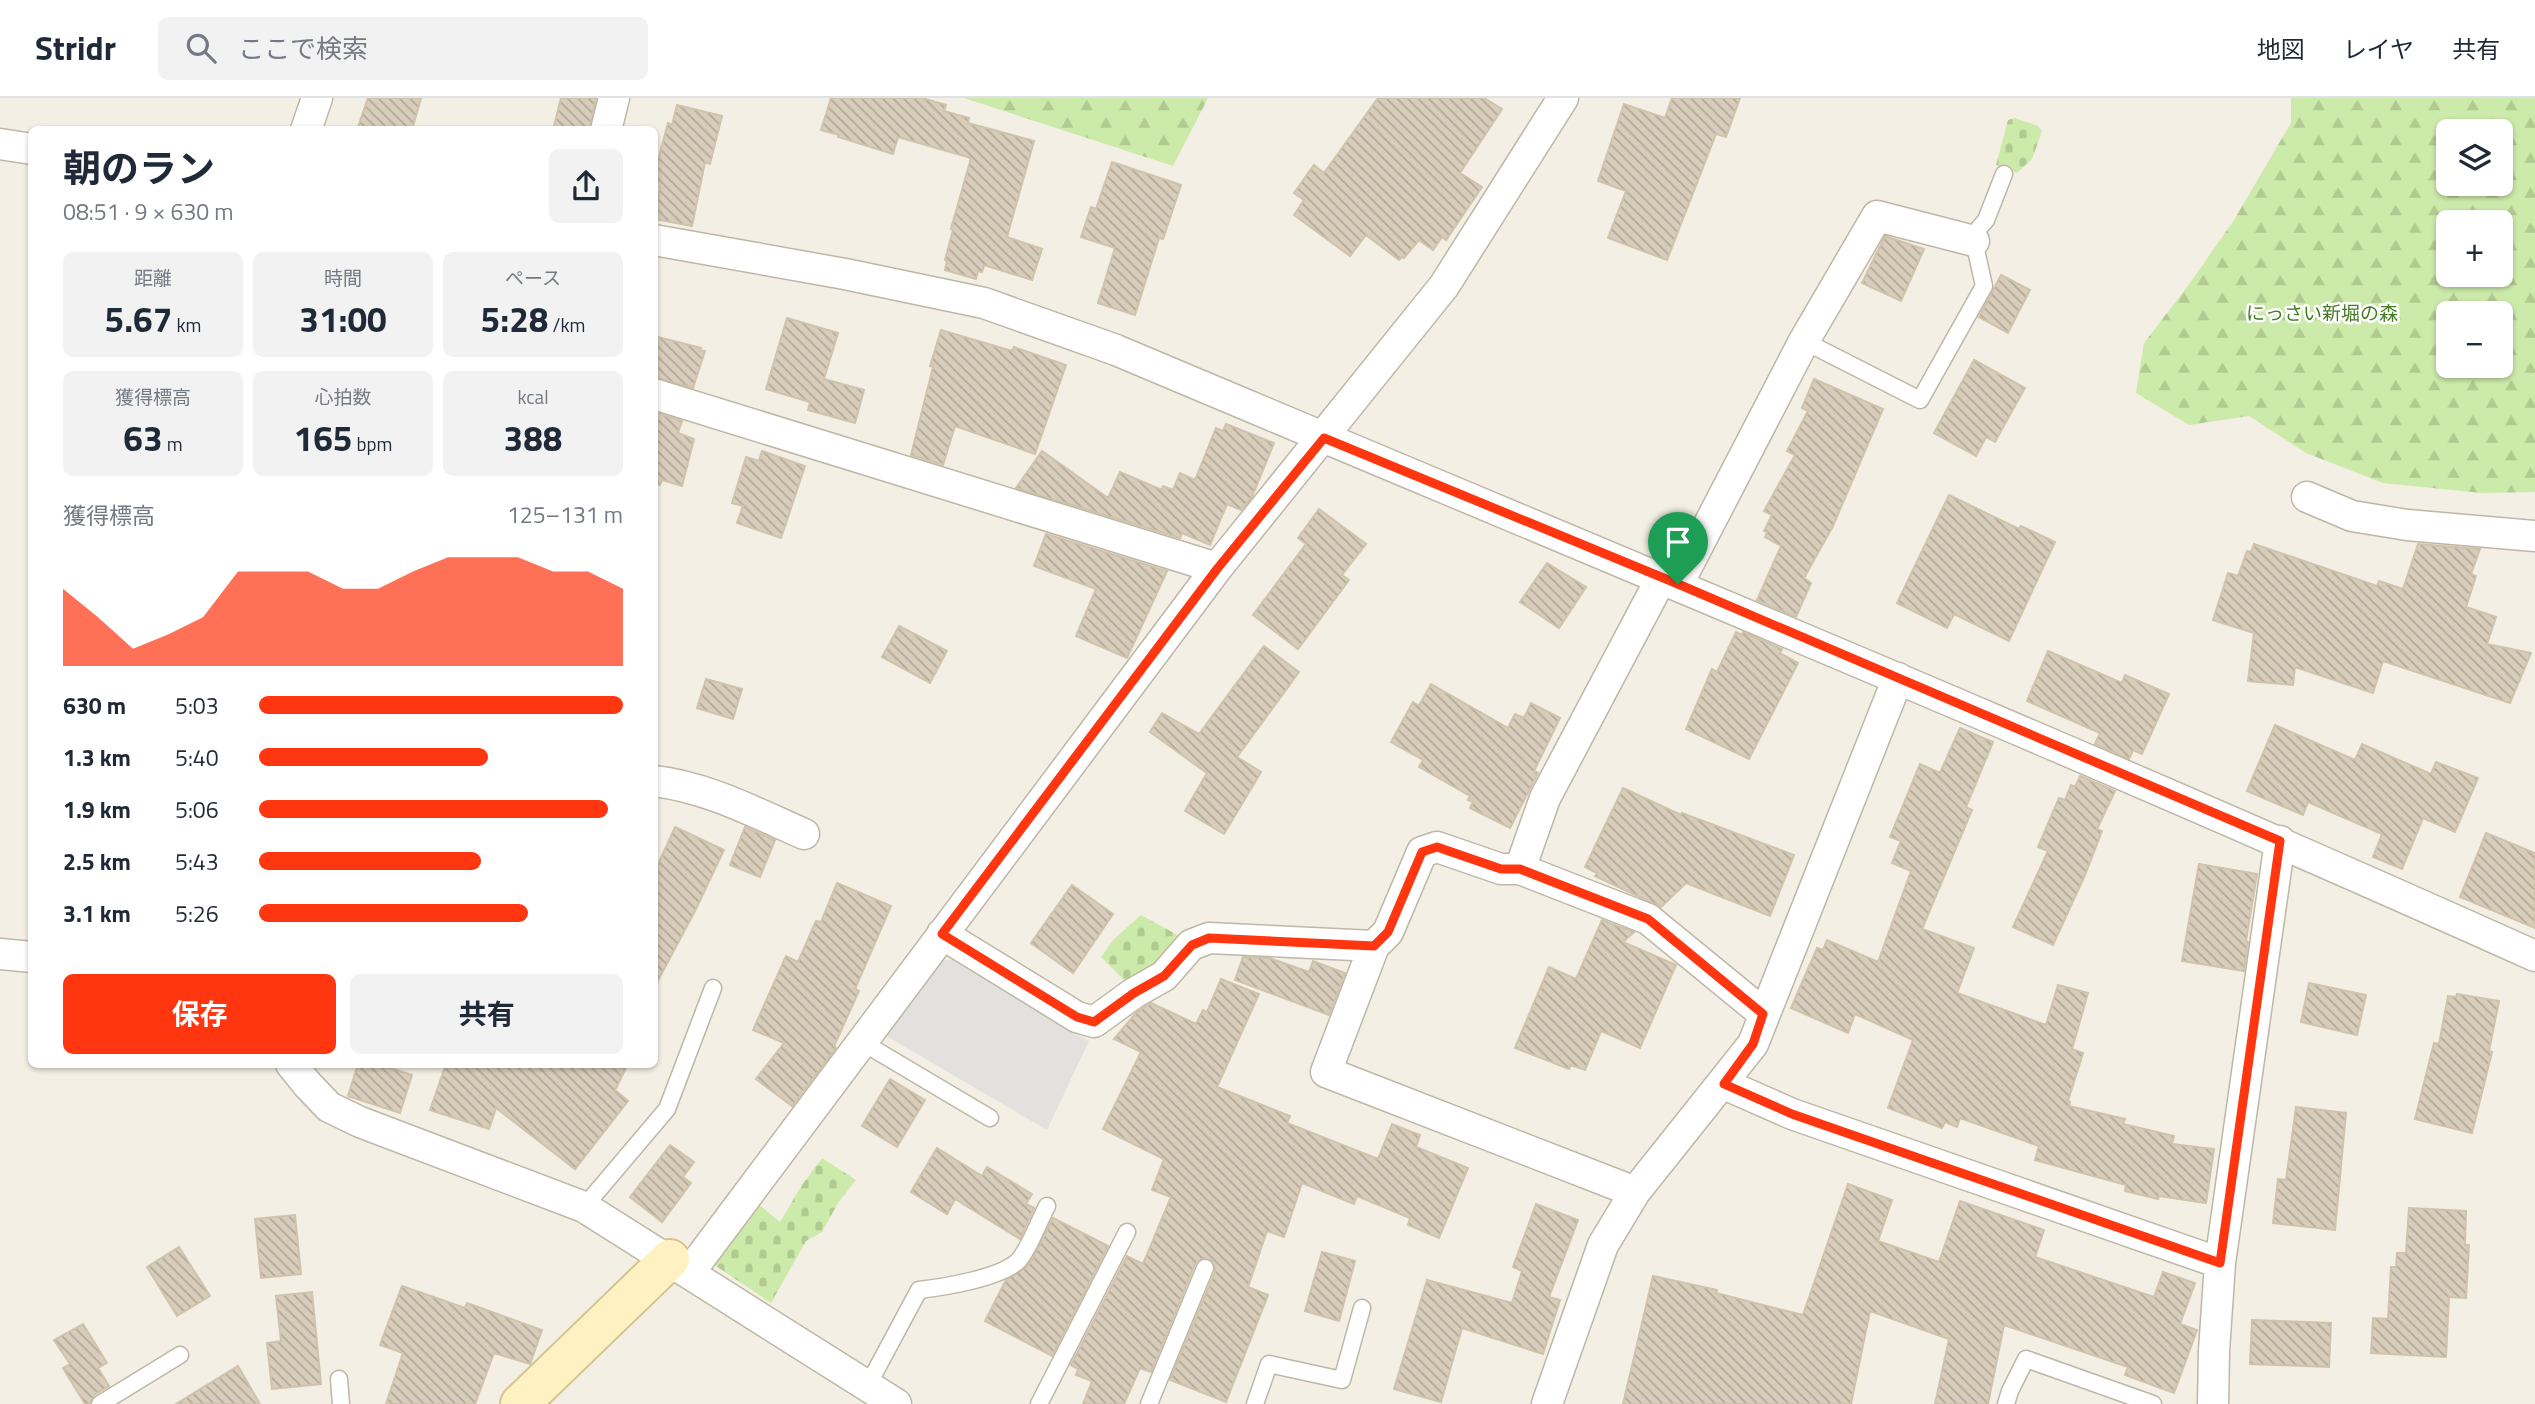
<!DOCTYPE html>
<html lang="ja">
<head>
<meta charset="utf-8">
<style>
  body { margin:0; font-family:"Titillium Web","Noto Sans JP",sans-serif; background:#f2f2f3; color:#1f2937; height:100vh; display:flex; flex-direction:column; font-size:26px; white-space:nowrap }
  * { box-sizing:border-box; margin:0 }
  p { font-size:23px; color:#747a83 }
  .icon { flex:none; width:38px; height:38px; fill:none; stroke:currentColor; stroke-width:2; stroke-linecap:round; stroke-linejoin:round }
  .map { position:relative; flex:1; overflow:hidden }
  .sheet { position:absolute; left:28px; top:28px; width:630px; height:942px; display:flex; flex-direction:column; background:#fff; border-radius:10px; box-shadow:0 2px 5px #0004 }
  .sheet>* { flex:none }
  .controls { position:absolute; left:2436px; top:21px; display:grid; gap:14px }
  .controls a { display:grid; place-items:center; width:77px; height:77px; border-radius:10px; background:#fff; box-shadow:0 2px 5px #0004; font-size:35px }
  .pin { position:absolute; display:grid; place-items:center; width:60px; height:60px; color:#fff; margin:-72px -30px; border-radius:50% 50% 50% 0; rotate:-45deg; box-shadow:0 0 7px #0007 }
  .pin .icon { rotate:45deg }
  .round { display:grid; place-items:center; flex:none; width:74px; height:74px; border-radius:10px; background:#f2f2f3 }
  .summary { display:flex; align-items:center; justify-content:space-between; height:119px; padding:0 35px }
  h1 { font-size:38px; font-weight:700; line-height:52px }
  .metrics { display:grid; grid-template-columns:repeat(3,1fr); gap:10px; height:119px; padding:7px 35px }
  .metrics div { display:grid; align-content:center; border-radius:10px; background:#f2f2f3; text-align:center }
  .metrics b { font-size:35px; font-weight:700 }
  .metrics small { font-size:19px; font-weight:400 }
  .metrics p { font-size:19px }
  .chart { height:196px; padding:14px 35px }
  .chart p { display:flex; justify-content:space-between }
  .chart svg { width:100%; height:126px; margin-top:7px; fill:#ff360f; opacity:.7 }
  .primary-button { display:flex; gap:14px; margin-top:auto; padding:14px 35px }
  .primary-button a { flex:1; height:80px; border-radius:10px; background:#ff360f; color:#fff; font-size:28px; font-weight:700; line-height:80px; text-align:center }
  .primary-button a+a { background:#f2f2f3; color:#1f2937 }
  ul { padding:0 35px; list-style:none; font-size:23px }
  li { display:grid; grid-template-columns:112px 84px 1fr; align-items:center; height:52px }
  li i { height:18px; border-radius:9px; background:#ff360f }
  header { display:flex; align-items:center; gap:42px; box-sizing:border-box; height:98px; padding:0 35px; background:#fff; border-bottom:2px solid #e0e1e3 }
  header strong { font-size:33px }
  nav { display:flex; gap:38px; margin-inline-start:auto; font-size:24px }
  .search { width:490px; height:63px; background:#f2f2f3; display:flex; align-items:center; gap:18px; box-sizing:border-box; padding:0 24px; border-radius:10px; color:#747a83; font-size:26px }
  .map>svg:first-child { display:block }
  .forest { fill:url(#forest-firs); fill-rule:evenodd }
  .cemetery { fill:url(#cemetery-stones) }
  .parking { fill:#e3e1dd }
  .building { fill:url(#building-back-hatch); stroke:#d0c3ab; stroke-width:2 }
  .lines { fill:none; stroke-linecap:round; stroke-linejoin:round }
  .lane-casing { stroke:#bfb7a6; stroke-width:19 }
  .street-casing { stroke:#bfb7a6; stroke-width:33 }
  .secondary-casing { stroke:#d6c490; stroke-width:42 }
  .lane { stroke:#fff; stroke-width:16 }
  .street { stroke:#fff; stroke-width:30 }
  .secondary { stroke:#fff1c2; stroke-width:38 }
  .route-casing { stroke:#fff; stroke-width:14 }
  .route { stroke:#ff360f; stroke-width:9 }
  .labels { text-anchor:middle; stroke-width:5; stroke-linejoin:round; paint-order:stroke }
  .park-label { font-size:19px; fill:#437a23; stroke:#fff }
</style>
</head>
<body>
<header>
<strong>Stridr</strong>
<div class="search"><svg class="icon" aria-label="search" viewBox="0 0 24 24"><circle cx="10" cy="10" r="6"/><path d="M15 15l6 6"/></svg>ここで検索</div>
<nav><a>地図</a><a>レイヤ</a><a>共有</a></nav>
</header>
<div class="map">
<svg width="2535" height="1306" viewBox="0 0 2535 1306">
  <defs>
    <pattern id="forest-firs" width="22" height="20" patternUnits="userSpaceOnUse" patternTransform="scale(1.75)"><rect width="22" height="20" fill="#cceaa9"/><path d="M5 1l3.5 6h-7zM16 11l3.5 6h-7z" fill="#b1ca92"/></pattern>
    <pattern id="cemetery-stones" width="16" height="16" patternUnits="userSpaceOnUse" patternTransform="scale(1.75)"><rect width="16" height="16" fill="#cceaa9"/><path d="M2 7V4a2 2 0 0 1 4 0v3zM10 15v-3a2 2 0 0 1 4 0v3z" fill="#b1ca92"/></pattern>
    <pattern id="building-back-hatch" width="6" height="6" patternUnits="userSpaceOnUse" patternTransform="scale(1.75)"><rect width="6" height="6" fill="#d8cdbb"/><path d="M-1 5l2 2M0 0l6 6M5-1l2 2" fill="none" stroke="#b1a899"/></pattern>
  </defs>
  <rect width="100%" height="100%" fill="#f3efe4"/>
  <path class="forest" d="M964,0H1208L1173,68Z
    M2291,0H2535V394L2481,395L2383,385L2306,355L2249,318L2189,327L2136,295L2144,245L2190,185L2234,122L2291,25ZM2448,33H2501V86H2448ZM2448,124H2501V177H2448ZM2448,215H2501V268H2448Z"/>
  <path class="cemetery" d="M2015,20L2038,28L2042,33L2032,61L2017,75L1996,67L2008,22Z
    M1141,817L1183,840L1162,869L1130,888L1101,859L1114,841Z
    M822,1060L856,1082L838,1105L822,1134L806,1143L771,1205L713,1166L758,1106L780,1124L802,1087Z"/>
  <path class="parking" d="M951,861L1089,943L1047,1032L886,938L934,864Z"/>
  <path class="building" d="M368,0H421L412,32H357Z
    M561,0H596L589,32H553Z
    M831,0H922L946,7L944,13L969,20L968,25L1034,43L1007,139L1042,151L1032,182L984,167L982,174L978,173L976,181L945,172L947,163L945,162L953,132L951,131L971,60L898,39L893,56L838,39L839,37L821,32Z
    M1378,0H1484L1502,11L1460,75L1482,89L1446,142L1442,139L1433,152L1419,142L1404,160L1402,159L1399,162L1366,137L1350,158L1294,117L1304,102L1294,95L1314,67L1324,75Z
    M1672,0H1740L1726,39L1716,36L1667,162L1608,140L1626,93L1598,83L1624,6L1665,20Z
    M677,7L722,18L710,66L705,64L692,128L654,121L660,89L654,87V77L668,25L672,27Z
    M1112,64L1181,87L1163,141L1159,140L1135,217L1098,205L1115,150L1081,139L1091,109L1096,111Z
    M1885,138L1924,151L1901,203L1862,185Z
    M2001,177L2030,192L2008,235L1979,219Z
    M787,220L838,235L824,281L864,292L855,325L808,312L810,304L766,291Z
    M941,232L1012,253L1014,249L1066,267L1035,356L955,328L943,367L911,357L933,269L930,268Z
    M654,238L701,250L700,252L705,253L693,290L654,279Z
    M1974,262L2025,290L1995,344L1986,339L1976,358L1934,335Z
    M1814,281L1883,311L1833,428L1804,480L1811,485L1796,519L1757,502L1781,448L1765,439L1767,434L1764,433L1772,417L1764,413L1795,357L1787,353L1808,313L1802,310Z
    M654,314L682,323L678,335L694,341L682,388L662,382L660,387L654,386Z
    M1226,326L1274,345L1252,399L1241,412L1227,406L1210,447L1182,435L1180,440L1016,390L1042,353L1108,400L1120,374L1162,392L1163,388L1173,392L1180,375L1195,382L1216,330L1223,333Z
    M762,353L805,368L781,440L737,425L743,408L732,405L746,359L759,363Z
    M1949,397L2019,431L2021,428L2055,444L2009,543L1954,516L1947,530L1897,505Z
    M1319,411L1366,446L1342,477L1349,482L1298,551L1253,517L1306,446L1298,440Z
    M1046,436L1167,473L1127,560L1076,538L1096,491L1034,468Z
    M2254,446L2377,488L2379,483L2403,491L2418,446L2480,451L2471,476L2476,478L2466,509L2496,519L2487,546L2531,555L2510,605L2383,563L2373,595L2295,569L2293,587L2248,583L2254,535L2213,522L2228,475L2238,478L2247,453L2251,454Z
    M1547,465L1586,489L1559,530L1520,504Z
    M899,528L947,553L930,585L882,559Z
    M1736,534L1742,537L1743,534L1782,551L1780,555L1798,565L1749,661L1686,631L1712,571L1717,574Z
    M1264,548L1299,574L1237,659L1261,674L1224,736L1185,713L1207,675L1150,634L1162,615L1199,636Z
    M2048,553L2122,585L2125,577L2169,596L2142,656L2133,652L2129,661L2095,646L2100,635L2027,603Z
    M706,581L742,591L733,621L697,610Z
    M1431,586L1508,630L1515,616L1524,620L1531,605L1560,620L1534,673L1538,675L1510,730L1470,710L1473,704L1468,702L1470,698L1419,669L1423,662L1391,644L1413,604L1419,608Z
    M2275,627L2355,662L2362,646L2431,676L2436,664L2478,680L2455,734L2423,720L2402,771L2373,759L2382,736L2308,704L2303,717L2247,693Z
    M1960,630L1993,644L1966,709L1972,712L1922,831L1974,850L1957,895L2046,927L2058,887L2088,895L2072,951L2083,955L2068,1003L2070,1004L2069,1008L2125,1021L2123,1026L2174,1038L2172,1046L2214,1051L2206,1105L2159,1098L2158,1101L2125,1093L2126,1087L2035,1062L2039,1048L1960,1020L1957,1029L1945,1024L1942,1030L1888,1010L1913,942L1855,916L1848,935L1791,910L1817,850L1823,852L1827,842L1878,864L1911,773L1892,765L1901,743L1890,739L1920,666L1940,675Z
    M2080,678L2115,693L2097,731L2102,733L2085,777L2053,847L2013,829L2048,753L2038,749L2059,700L2065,702L2071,687L2075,689Z
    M1623,690L1681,717L1682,715L1794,757L1770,818L1686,785L1661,809L1595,778L1597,775L1585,769Z
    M675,729L724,752L695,813L654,890V775Z
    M745,729L775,742L760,779L730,767Z
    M2486,735L2535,755V830L2460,799Z
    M2199,766L2257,776L2246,843L2248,844L2244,873L2182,863Z
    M837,785L891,808L855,891L859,893L834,948L836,950L792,1008L756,981L784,945L753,932L786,858L798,864L816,823L821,824Z
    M1072,787L1113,816L1073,875L1031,845Z
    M1602,822L1634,834L1623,844L1676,867L1640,950L1601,933L1585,972L1571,967L1569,971L1515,950L1549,869L1576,881Z
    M1243,859L1269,860L1309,874L1313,863L1345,875L1329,917L1235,882Z
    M1221,881L1259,896L1217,989L1290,1018L1287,1025L1378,1061L1392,1026L1420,1037L1416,1049L1468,1070L1439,1140L1408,1127L1410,1120L1357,1098L1354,1106L1302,1085L1284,1139L1267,1133L1248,1189L1268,1197L1226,1304L1170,1282L1215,1174L1214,1164L1204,1160L1195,1166L1151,1274L1140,1270L1124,1306H1083L1092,1283L1076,1277L1078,1271L1071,1267L1127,1158L1143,1166L1171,1099L1152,1092L1164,1061L1103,1031L1141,954L1114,941L1136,915L1151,905L1196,926L1203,912L1207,914Z
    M2309,885L2366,897L2357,937L2301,924Z
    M2457,896L2499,903L2489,953L2492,954L2472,1035L2415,1021L2434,945L2439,946L2448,898L2456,899Z
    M358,966H377L412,977L400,1015L348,998Z
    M446,966H628L615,992L628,1003L575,1071L496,1010L489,1031L430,1012Z
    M890,981L925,1002L897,1049L862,1028Z
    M2296,1009L2346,1015L2335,1132L2273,1125L2278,1081L2286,1082Z
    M670,1047L694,1064L683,1079L691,1085L662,1124L630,1099Z
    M937,1050L982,1078L987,1069L1032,1096L1026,1106L1034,1110L1020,1141L955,1101L947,1116L911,1094Z
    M1848,1086L1892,1102L1878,1143L1939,1164L1960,1103L2044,1132L2035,1159L2154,1199L2163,1174L2195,1185L2180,1226L2197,1232L2174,1295L2125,1277L2128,1269L2004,1227L1988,1306H1935L1949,1241L1870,1213L1851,1306H1623L1653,1178L1717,1192L1716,1195L1803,1217Z
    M1536,1106L1578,1122L1549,1199L1560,1202L1543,1256L1462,1230L1441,1304L1394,1291L1427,1182L1512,1205L1522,1173L1513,1169Z
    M2409,1110L2466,1113L2465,1147H2469L2466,1200L2449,1199L2446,1259L2371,1255L2373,1220L2388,1221L2391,1169H2396L2397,1155H2406Z
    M295,1117L301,1176L261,1180L255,1121Z
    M1053,1120L1108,1148L1052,1258L985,1223L1006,1182L1025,1170L1032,1162Z
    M179,1149L210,1198L177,1218L147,1169Z
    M1322,1154L1355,1163L1339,1223L1305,1213Z
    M402,1188L465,1210L467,1205L542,1232L530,1266L494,1255L475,1306H386L403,1255L380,1247Z
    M312,1194L321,1286L272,1291L267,1245L281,1243L276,1198Z
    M2252,1222L2331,1225L2329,1269L2250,1266Z
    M83,1226L107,1265L98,1270L109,1288L94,1297L90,1306H85L63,1270L70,1266L54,1242Z
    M238,1268L260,1306H176Z"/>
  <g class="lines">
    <defs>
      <path id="lane" d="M1804,243L1920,302L1984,188L1974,143L1979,130L1986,122L2004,76
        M862,944L990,1020
        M584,1109L667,1011L713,890
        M339,1281L341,1306
        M868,1287L919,1192C944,1189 1002,1180 1019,1162C1030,1149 1039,1123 1047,1108
        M100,1306L180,1257
        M1039,1306L1127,1134
        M1149,1306L1205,1170
        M1255,1306L1269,1266L1342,1282L1362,1210
        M2006,1306L2010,1293L2026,1261L2153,1306"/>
      <path id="street" d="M306,32L317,0
        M606,32L614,0
        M0,46L32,51
        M654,142L845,176L984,205L1116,252C1590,452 2066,647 2535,858
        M654,296L1217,470
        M2307,399L2352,418L2407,427L2535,438
        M1678,486L1804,243L1877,118L1974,143
        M654,683C707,689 756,715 804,736
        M1520,771L1648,821L1764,916
        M942,836L1077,919L1094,924L1134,895L1164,878L1191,847L1209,840L1374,848L1388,834L1422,754L1437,749L1501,771H1520L1545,700L1662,479
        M1374,848L1326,974L1635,1094
        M0,856L32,859
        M291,966L307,986L329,1009L360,1024L584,1109L896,1306
        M1724,986L1792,1016L2220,1165
        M689,1175L1217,470L1444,188L1563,0
        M1547,1306L1603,1147L1635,1094L1753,946L1898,580
        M2213,1306L2214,1253L2220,1165L2280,743"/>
      <path id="secondary" d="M520,1306L670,1161"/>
    </defs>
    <use href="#lane" class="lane-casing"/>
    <use href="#street" class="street-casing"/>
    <use href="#secondary" class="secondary-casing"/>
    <use href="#lane" class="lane"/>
    <use href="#street" class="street"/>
    <use href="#secondary" class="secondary"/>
  </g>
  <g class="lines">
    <defs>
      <path id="route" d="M1324,340L1678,486L2280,743L2220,1165L1792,1016L1724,986L1753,946L1763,916L1648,821L1520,771H1501L1437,749L1422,754L1388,834L1374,848L1209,840L1192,847L1164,878L1134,895L1094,924L1077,919L942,836L1217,471Z"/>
    </defs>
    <use href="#route" class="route-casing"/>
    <use href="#route" class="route"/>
  </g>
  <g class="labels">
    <g class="park-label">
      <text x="2322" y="222">にっさい新堀の森</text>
    </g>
  </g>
</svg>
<div class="controls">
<a><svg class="icon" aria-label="layers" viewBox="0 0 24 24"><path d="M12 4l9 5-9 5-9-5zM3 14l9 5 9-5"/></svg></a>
<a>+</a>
<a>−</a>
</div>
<div class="pin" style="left:1678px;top:486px;background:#1e9e55"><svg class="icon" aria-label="arrive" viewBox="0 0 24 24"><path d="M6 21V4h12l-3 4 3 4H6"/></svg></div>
<section class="sheet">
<div class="summary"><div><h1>朝のラン</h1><p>08:51 · 9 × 630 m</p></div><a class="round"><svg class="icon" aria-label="share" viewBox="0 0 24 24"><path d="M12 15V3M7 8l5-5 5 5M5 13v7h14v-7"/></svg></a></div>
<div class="metrics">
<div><p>距離</p><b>5.67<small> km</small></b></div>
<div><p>時間</p><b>31:00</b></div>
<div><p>ペース</p><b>5:28<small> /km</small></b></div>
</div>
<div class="metrics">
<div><p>獲得標高</p><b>63<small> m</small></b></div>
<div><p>心拍数</p><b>165<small> bpm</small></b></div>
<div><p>kcal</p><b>388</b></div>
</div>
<div class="chart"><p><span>獲得標高</span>125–131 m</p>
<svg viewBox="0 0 160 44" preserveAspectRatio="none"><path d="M0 44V17L10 27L20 38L30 33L40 27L50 11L60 11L70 11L80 17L90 17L100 11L110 6L120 6L130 6L140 11L150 11L160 17V44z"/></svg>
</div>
<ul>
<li><b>630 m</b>5:03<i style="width:100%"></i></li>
<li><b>1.3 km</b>5:40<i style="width:63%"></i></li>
<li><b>1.9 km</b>5:06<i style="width:96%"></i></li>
<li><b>2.5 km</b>5:43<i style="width:61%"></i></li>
<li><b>3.1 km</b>5:26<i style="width:74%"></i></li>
</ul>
<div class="primary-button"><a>保存</a><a>共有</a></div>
</section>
</div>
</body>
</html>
